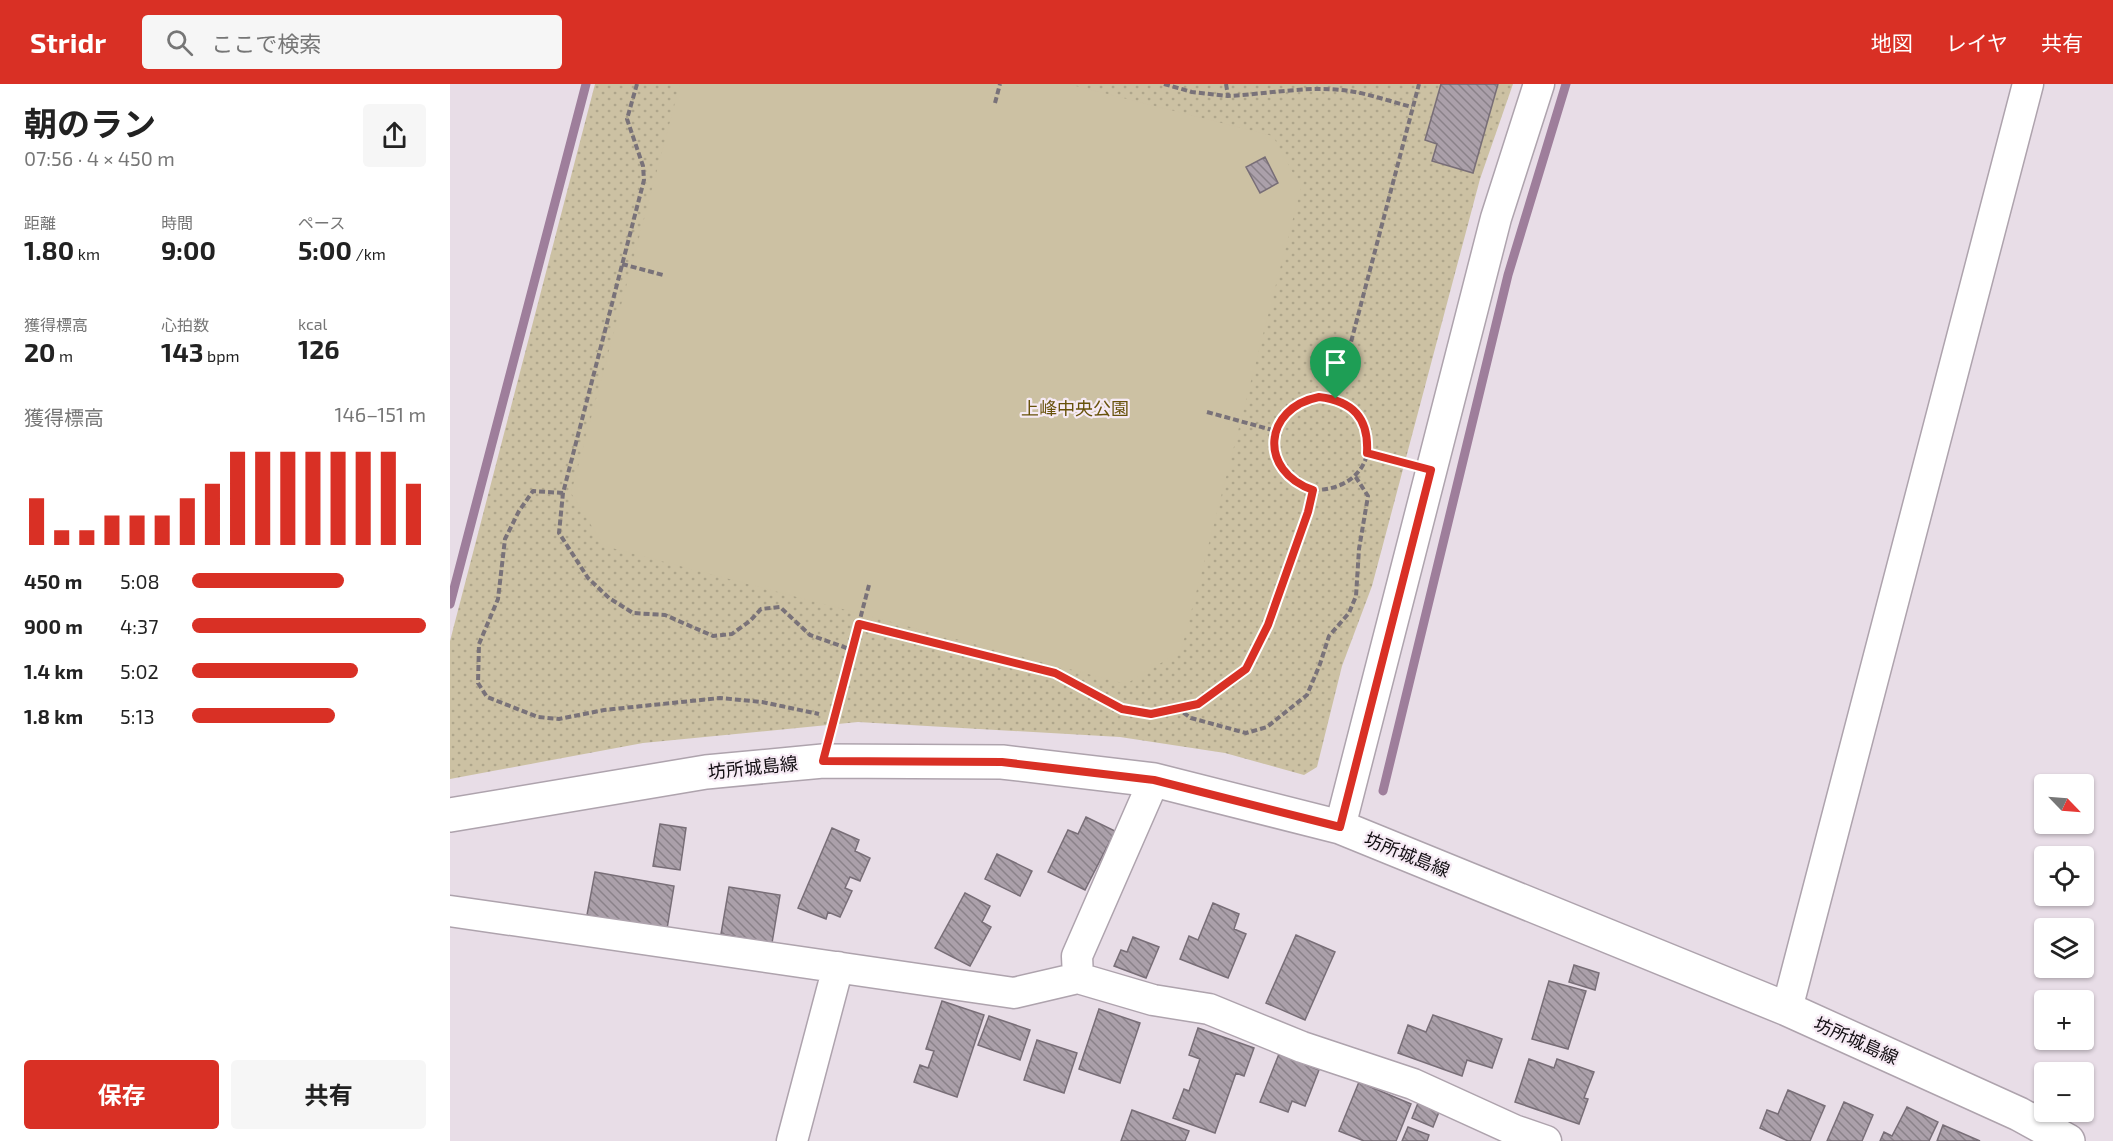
<!DOCTYPE html>
<html lang="ja">
<head>
<meta charset="utf-8">
<style>
  body { margin:0; font-family:"Exo 2","Noto Sans JP",sans-serif; background:#f6f6f6; color:#222; height:100vh; display:flex; flex-direction:column; font-size:22px; white-space:nowrap }
  * { box-sizing:border-box; margin:0 }
  p { font-size:20px; color:#767676 }
  .icon { flex:none; width:33px; height:33px; fill:none; stroke:currentColor; stroke-width:2; stroke-linecap:round; stroke-linejoin:round }
  .map { position:relative; flex:1; overflow:hidden }
  .side { display:flex; flex-direction:column; background:#fff; width:450px }
  .side>* { flex:none }
  .needle { width:39px; rotate:115deg }
  .fabs { position:absolute; left:1584px; top:690px; display:grid; gap:12px }
  .fabs a { display:grid; place-items:center; width:60px; height:60px; border-radius:6px; background:#fff; box-shadow:0 2px 4px #0004; font-size:30px }
  .pin { position:absolute; display:grid; place-items:center; width:51px; height:51px; color:#fff; margin:-62px -26px; border-radius:50% 50% 50% 0; rotate:-45deg; box-shadow:0 0 6px #0007 }
  .pin .icon { rotate:45deg }
  .round { display:grid; place-items:center; flex:none; width:63px; height:63px; border-radius:6px; background:#f6f6f6 }
  .overview { display:flex; align-items:center; justify-content:space-between; height:102px; padding:0 24px }
  h1 { font-size:33px; font-weight:700; line-height:45px }
  .figures { display:grid; grid-template-columns:repeat(3,1fr); gap:9px; height:102px; padding:6px 24px }
  .figures div { display:grid; align-content:center }
  .figures b { font-size:26px; font-weight:700 }
  .figures small { font-size:16px; font-weight:400 }
  .figures p { font-size:16px }
  .chart { height:168px; padding:12px 24px }
  .chart p { display:flex; justify-content:space-between }
  .chart svg { width:100%; height:108px; margin-top:6px; stroke:#d93025; stroke-width:6 }
  .action { display:flex; gap:12px; margin-top:auto; padding:12px 24px }
  .action a { flex:1; height:69px; border-radius:6px; background:#d93025; color:#fff; font-size:24px; font-weight:700; line-height:69px; text-align:center }
  .action a+a { background:#f6f6f6; color:#222 }
  ul { padding:0 24px; list-style:none; font-size:20px }
  li { display:grid; grid-template-columns:96px 72px 1fr; align-items:center; height:45px }
  li i { height:15px; border-radius:8px; background:#d93025 }
  header { display:flex; align-items:center; gap:36px; box-sizing:border-box; height:84px; padding:0 30px; background:#d93025; color:#fff }
  header strong { font-size:28px }
  nav { display:flex; gap:33px; margin-inline-start:auto; font-size:21px }
  .search { width:420px; height:54px; background:#f6f6f6; display:flex; align-items:center; gap:15px; box-sizing:border-box; padding:0 21px; border-radius:6px; color:#767676; font-size:22px }
  main { display:flex; flex:1; min-height:0 }
  .map>svg:first-child { display:block }
  .park { fill:url(#park-dots) }
  .garden { fill:#ccc1a3 }
  .lines { fill:none; stroke-linecap:round; stroke-linejoin:round }
  .stream { stroke:#9e7e9b; stroke-width:9 }
  .building { fill:url(#building-back-hatch); stroke:#786e77; stroke-width:1.5 }
  .street-casing { stroke:#aea3ad; stroke-width:33 }
  .secondary-casing { stroke:#aea3ad; stroke-width:36 }
  .path { stroke:#797279; stroke-width:4; stroke-dasharray:6 3; stroke-linecap:butt }
  .street { stroke:#fff; stroke-width:30 }
  .secondary { stroke:#fff; stroke-width:33 }
  .route-casing { stroke:#fff; stroke-width:12 }
  .route { stroke:#d93025; stroke-width:8 }
  .labels { text-anchor:middle; stroke-width:4.5; stroke-linejoin:round; paint-order:stroke }
  .park-label { font-size:18px; fill:#68520b; stroke:#f6eaf4 }
  .street-label { font-size:18px; fill:#120e12; stroke:#f6eaf4 }
</style>
</head>
<body>
<header>
<strong>Stridr</strong>
<div class="search"><svg class="icon" aria-label="search" viewBox="0 0 24 24"><circle cx="10" cy="10" r="6"/><path d="M15 15l6 6"/></svg>ここで検索</div>
<nav><a>地図</a><a>レイヤ</a><a>共有</a></nav>
</header>
<main>
<section class="side">
<div class="overview"><div><h1>朝のラン</h1><p>07:56 · 4 × 450 m</p></div><a class="round"><svg class="icon" aria-label="share" viewBox="0 0 24 24"><path d="M12 15V3M7 8l5-5 5 5M5 13v7h14v-7"/></svg></a></div>
<div class="figures">
<div><p>距離</p><b>1.80<small> km</small></b></div>
<div><p>時間</p><b>9:00</b></div>
<div><p>ペース</p><b>5:00<small> /km</small></b></div>
</div>
<div class="figures">
<div><p>獲得標高</p><b>20<small> m</small></b></div>
<div><p>心拍数</p><b>143<small> bpm</small></b></div>
<div><p>kcal</p><b>126</b></div>
</div>
<div class="chart"><p><span>獲得標高</span>146–151 m</p>
<svg viewBox="0 0 160 44" preserveAspectRatio="none"><path d="M5 44V25M15 44V38M25 44V38M35 44V32M45 44V32M55 44V32M65 44V25M75 44V19M85 44V6M95 44V6M105 44V6M115 44V6M125 44V6M135 44V6M145 44V6M155 44V19"/></svg>
</div>
<ul>
<li><b>450 m</b>5:08<i style="width:65%"></i></li>
<li><b>900 m</b>4:37<i style="width:100%"></i></li>
<li><b>1.4 km</b>5:02<i style="width:71%"></i></li>
<li><b>1.8 km</b>5:13<i style="width:61%"></i></li>
</ul>
<div class="action"><a>保存</a><a>共有</a></div>
</section>
<div class="map">
<svg width="1663" height="1057" viewBox="0 0 1663 1057">
  <defs>
    <pattern id="park-dots" width="8" height="8" patternUnits="userSpaceOnUse" patternTransform="scale(1.5)"><rect width="8" height="8" fill="#ccc1a3"/><path d="M2 2h.1M6 6h.1" fill="none" stroke="#aea58b" stroke-width="1.8" stroke-linecap="round"/></pattern>
    <pattern id="building-back-hatch" width="6" height="6" patternUnits="userSpaceOnUse" patternTransform="scale(1.5)"><rect width="6" height="6" fill="#aba0aa"/><path d="M-1 5l2 2M0 0l6 6M5-1l2 2" fill="none" stroke="#8a8189"/></pattern>
  </defs>
  <rect width="100%" height="100%" fill="#e8dde7"/>
  <path class="park" d="M145,0H1063L1030,95L922,502L892,582L867,683L854,691L775,669L670,653L408,638L193,659L0,695V557Z"/>
  <path class="garden" d="M230,0H618L823,52L851,104L731,567L676,600L154,462L121,409Z"/>
  <g class="lines">
    <path class="stream" d="M0,520L136,0
      M933,707L1058,191L1116,0"/>
  </g>
  <path class="building" d="M991,0H1048L1023,89L982,77L987,60L975,56Z
    M815,73L828,99L810,109L796,83Z
    M636,733L665,747L635,806L598,788L618,746L628,750Z
    M210,740L236,744L230,786L203,782Z
    M382,744L409,756L405,767L420,774L410,797L400,793L395,804L402,807L390,833L378,828L376,835L348,824Z
    M547,770L582,787L570,812L535,795Z
    M145,788L224,802L217,845L137,831Z
    M279,803L330,811L322,859L271,850Z
    M515,809L540,822L532,838L541,843L520,882L485,864Z
    M763,819L789,830L784,845L796,850L778,894L730,875L739,852L748,856Z
    M846,851L885,868L855,936L816,919Z
    M683,853L709,863L696,894L664,882L671,866L677,868Z
    M1124,881L1149,889L1145,906L1119,898Z
    M1099,897L1136,907L1118,965L1082,955Z
    M492,917L534,931L507,1013L464,998L470,981L478,984L484,967L476,965Z
    M649,925L690,939L670,999L629,985Z
    M983,931L1052,955L1042,984L1017,976L1012,992L948,969L958,941L976,948Z
    M539,932L580,946L570,976L528,961Z
    M748,944L804,964L794,992L786,989L765,1049L723,1034L734,1005L739,1007L750,975L739,971Z
    M587,956L627,969L614,1009L574,996Z
    M829,970L869,986L855,1022L842,1017L838,1028L810,1018Z
    M1079,975L1104,984L1107,975L1144,988L1134,1014L1138,1015L1129,1040L1065,1018Z
    M909,998L961,1020L946,1057H914L889,1047Z
    M1338,1006L1375,1022L1360,1057H1338L1310,1044L1317,1026L1328,1030Z
    M1394,1018L1423,1031L1412,1057H1377Z
    M968,1019L989,1028L983,1043L962,1034Z
    M1457,1023L1488,1038L1479,1057H1430L1434,1048L1442,1052Z
    M682,1026L739,1047L735,1057H671Z
    M1493,1041L1530,1057H1487Z
    M958,1043L979,1051L977,1057H952Z"/>
  <g class="lines">
    <defs>
      <path id="street" d="M890,743L1046,134L1089,0
        M0,827L564,909L628,894L703,916L759,925L852,963L963,1000L1064,1046L1096,1057
        M628,894L627,872L704,696
        M1337,925L1578,0
        M342,1057L388,883"/>
      <path id="secondary" d="M0,731L256,688L373,677L552,678L704,696L890,743L1337,925L1569,1030L1618,1057"/>
    </defs>
    <use href="#street" class="street-casing"/>
    <use href="#secondary" class="secondary-casing"/>
    <path class="path" d="M187,0L177,35L193,82L194,96L113,409L109,449L138,494L159,514L183,529L215,531L263,552L282,550L300,537L311,525L330,523L360,551L402,566
      M714,0L742,8L778,12
      M776,0L778,12C817,10 862,1 899,7C920,10 942,18 962,23
      M545,19L550,0
      M172,180L213,191
      M757,328L826,347
      M917,369L954,379
      M863,406C923,407 939,342 886,315L969,0
      M113,409L83,407L69,427L55,455L48,515L29,560L28,599L37,613L88,633L109,635L154,626L270,614L312,618L369,630
      M409,540L605,589L672,625L701,630L727,624L741,634L796,649L817,643L857,611L870,580L879,552L899,529L906,512L909,465L918,412L905,392
      M727,624L748,620L796,585L818,541L858,428L863,406C852,402 842,399 835,390C816,365 825,328 854,316C864,312 875,313 886,315
      M381,646L419,501"/>
    <use href="#street" class="street"/>
    <use href="#secondary" class="secondary"/>
  </g>
  <g class="lines">
    <defs>
      <path id="route" d="M869,313C903,317 919,334 917,369L981,386L890,743L704,696L552,678L373,677L409,540L605,589L672,625L701,630L748,620L796,585L818,541L858,428L863,406C808,387 813,324 869,313Z"/>
    </defs>
    <use href="#route" class="route-casing"/>
    <use href="#route" class="route"/>
  </g>
  <g class="labels">
    <g class="park-label">
      <text x="625" y="331">上峰中央公園</text>
    </g>
    <g class="street-label">
      <text transform="translate(303 684) rotate(-6)" y="6">坊所城島線</text>
      <text transform="translate(957 771) rotate(22)" y="6">坊所城島線</text>
      <text transform="translate(1406 957) rotate(24)" y="6">坊所城島線</text>
    </g>
  </g>
</svg>
<div class="fabs">
<a><svg class="needle" viewBox="-14 -14 28 28"><path d="M0-13l5 13h-10z" fill="#e53935"/><path d="M0 13l5-13h-10z" fill="#767676"/></svg></a>
<a><svg class="icon" aria-label="locate" viewBox="0 0 24 24"><circle cx="12" cy="12" r="6"/><path d="M12 2v4M12 18v4M2 12h4M18 12h4"/></svg></a>
<a><svg class="icon" aria-label="layers" viewBox="0 0 24 24"><path d="M12 4l9 5-9 5-9-5zM3 14l9 5 9-5"/></svg></a>
<a>+</a>
<a>−</a>
</div>
<div class="pin" style="left:886px;top:315px;background:#1e9e55"><svg class="icon" aria-label="arrive" viewBox="0 0 24 24"><path d="M6 21V4h12l-3 4 3 4H6"/></svg></div>
</div>
</main>
</body>
</html>
